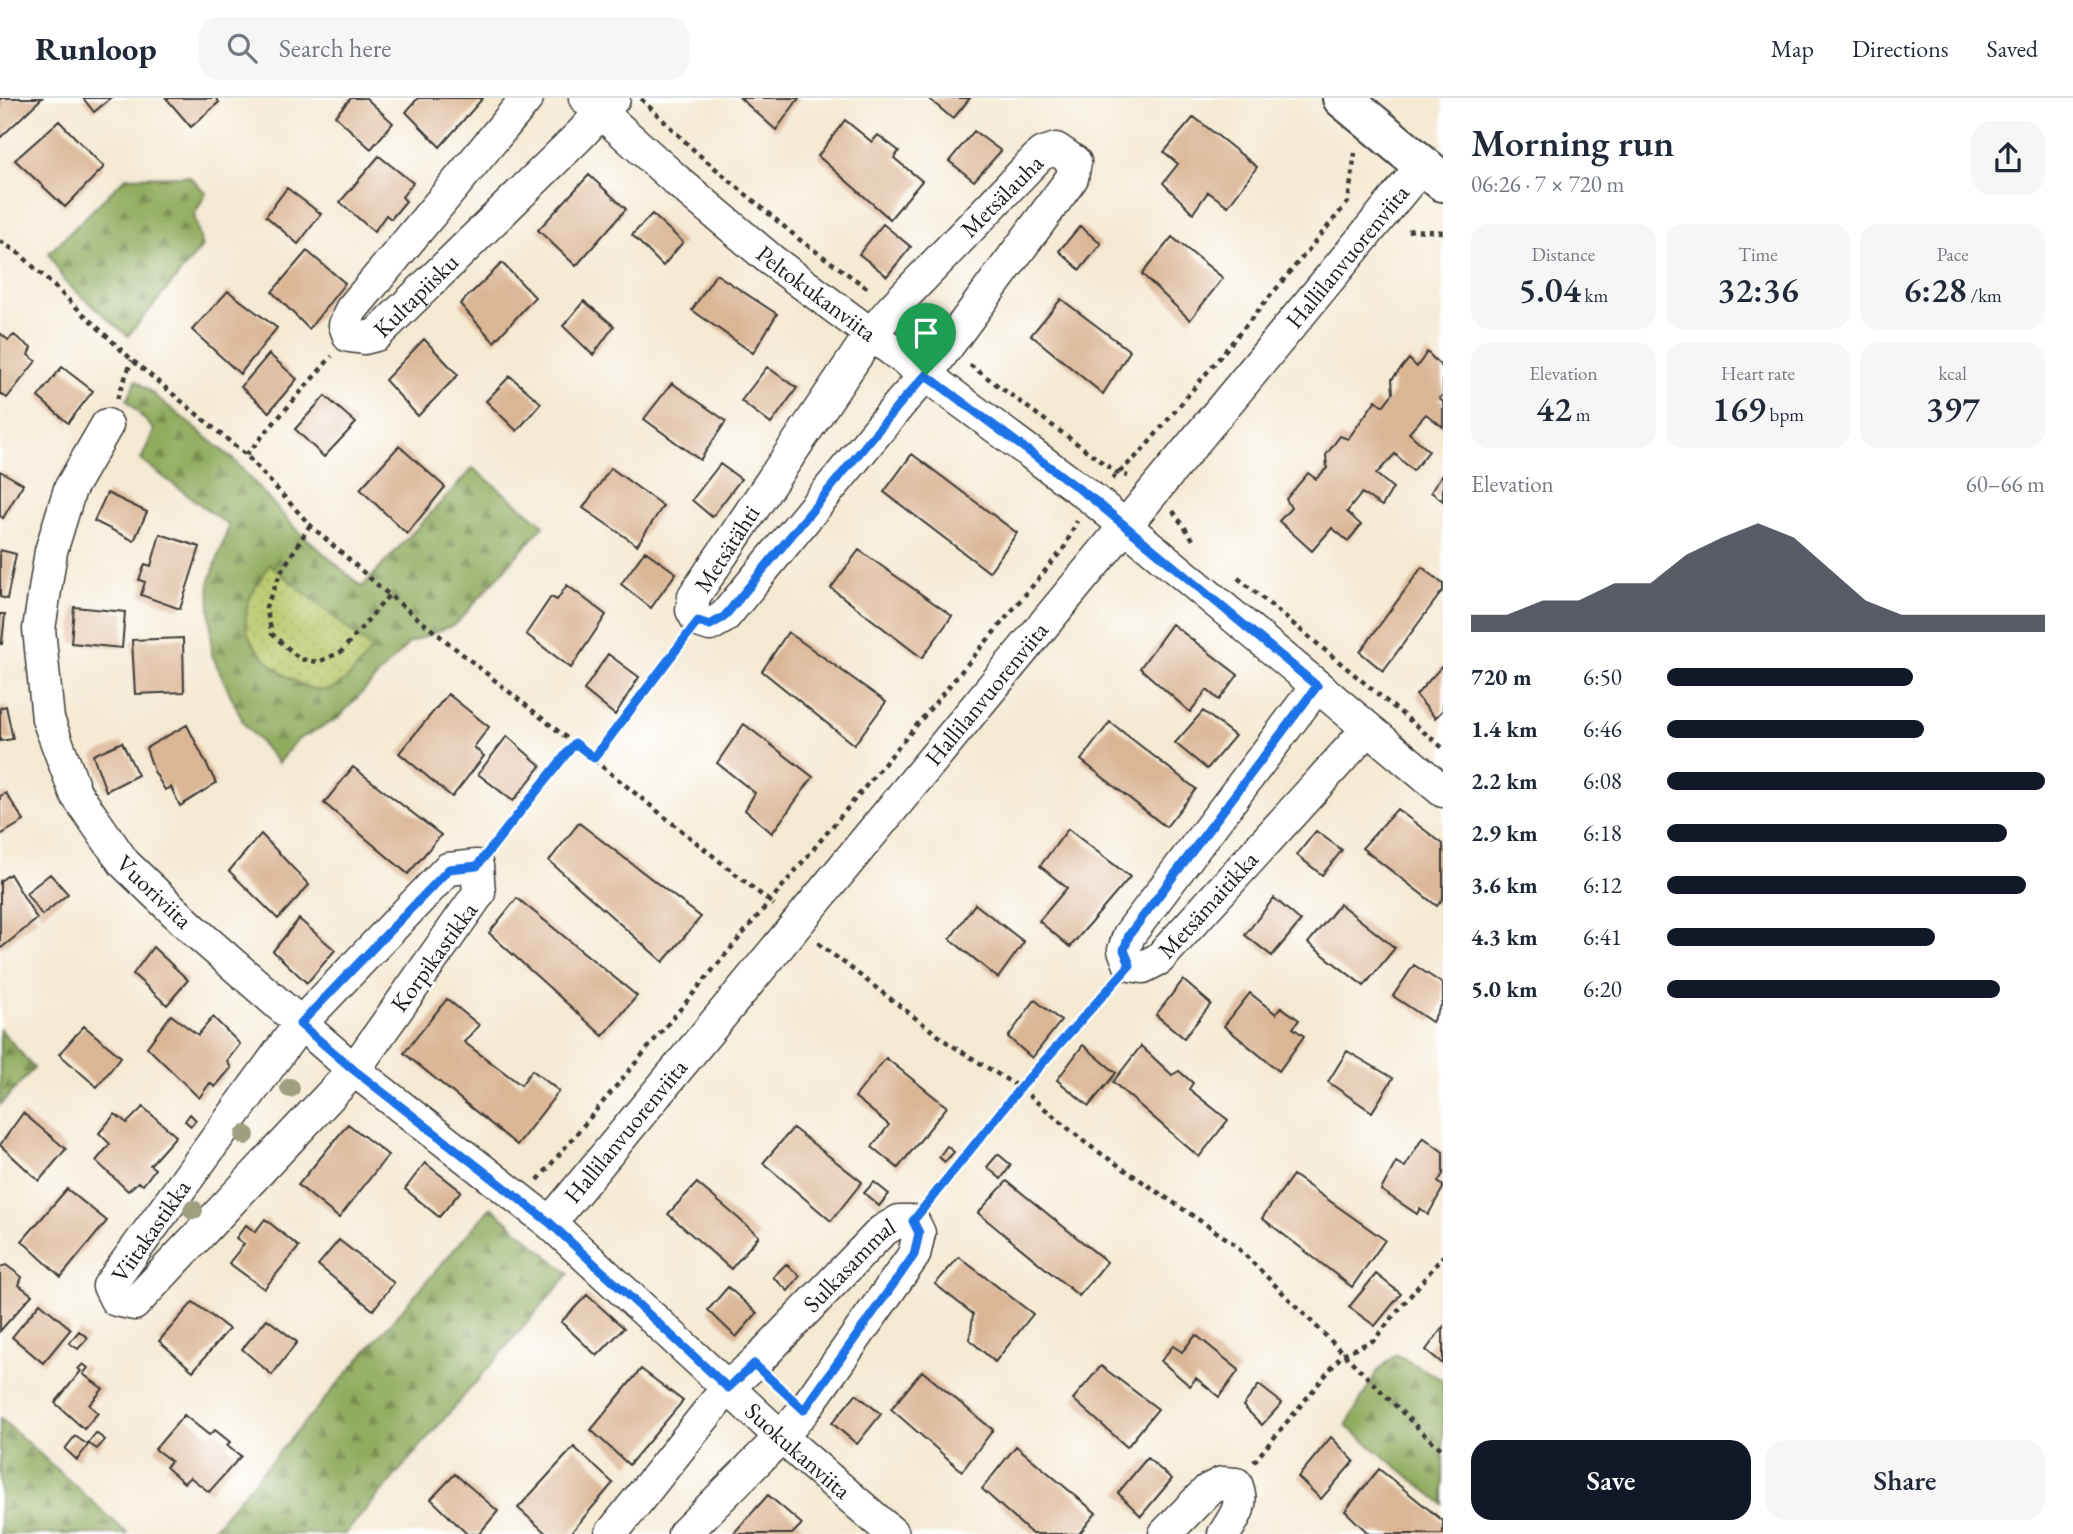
<!DOCTYPE html>
<html lang="en">
<head>
<meta charset="utf-8">
<style>
  body { margin:0; font-family:"EB Garamond",serif; background:#f6f6f7; color:#1f2937; height:100vh; display:flex; flex-direction:column; font-size:26px; white-space:nowrap }
  * { box-sizing:border-box; margin:0 }
  p { font-size:23px; color:#747a83 }
  .icon { flex:none; width:38px; height:38px; fill:none; stroke:currentColor; stroke-width:2; stroke-linecap:round; stroke-linejoin:round }
  .map { position:relative; flex:1; overflow:hidden }
  .sheet { display:flex; flex-direction:column; background:#fff; width:630px }
  .sheet>* { flex:none }
  .pin { position:absolute; display:grid; place-items:center; width:60px; height:60px; color:#fff; margin:-72px -30px; border-radius:50% 50% 50% 0; rotate:-45deg; box-shadow:0 0 7px #0007 }
  .pin .icon { rotate:45deg }
  .round { display:grid; place-items:center; flex:none; width:74px; height:74px; border-radius:21px; background:#f6f6f7 }
  .overview { display:flex; align-items:center; justify-content:space-between; height:119px; padding:0 28px }
  h1 { font-size:38px; font-weight:600; line-height:52px }
  .stats { display:grid; grid-template-columns:repeat(3,1fr); gap:10px; height:119px; padding:7px 28px }
  .stats div { display:grid; align-content:center; border-radius:18px; background:#f6f6f7; text-align:center }
  .stats b { font-size:35px; font-weight:600 }
  .stats small { font-size:19px; font-weight:400 }
  .stats p { font-size:19px }
  .chart { height:196px; padding:14px 28px }
  .chart p { display:flex; justify-content:space-between }
  .chart svg { width:100%; height:126px; margin-top:7px; fill:#111827; opacity:.7 }
  .button { display:flex; gap:14px; margin-top:auto; padding:14px 28px }
  .button a { flex:1; height:80px; border-radius:21px; background:#111827; color:#fff; font-size:28px; font-weight:600; line-height:80px; text-align:center }
  .button a+a { background:#f6f6f7; color:#1f2937 }
  ul { padding:0 28px; list-style:none; font-size:23px }
  li { display:grid; grid-template-columns:112px 84px 1fr; align-items:center; height:52px }
  li i { height:18px; border-radius:9px; background:#111827 }
  header { display:flex; align-items:center; gap:42px; box-sizing:border-box; height:98px; padding:0 35px; background:#fff; border-bottom:2px solid #e0e1e3 }
  header strong { font-size:33px }
  nav { display:flex; gap:38px; margin-inline-start:auto; font-size:24px }
  .search { width:490px; height:63px; background:#f6f6f7; display:flex; align-items:center; gap:18px; box-sizing:border-box; padding:0 24px; border-radius:21px; color:#747a83; font-size:26px }
  main { display:flex; flex:1; min-height:0 }
  .map>svg:first-child { display:block }
  .forest { fill:url(#forest-firs); stroke:#56643e; stroke-width:2 }
  .park { fill:url(#park-dots); stroke:#6a7244; stroke-width:2 }
  .building { fill:#dbb695 }
  .lines { fill:none; stroke-linecap:round; stroke-linejoin:round }
  .minor-casing { stroke:#3c3b37; stroke-width:35 }
  .tertiary-casing { stroke:#3c3b37; stroke-width:42 }
  .path { stroke:#3c3b37; stroke-width:4.5; stroke-dasharray:5 5; stroke-linecap:butt }
  .minor { stroke:#fff; stroke-width:32 }
  .tertiary { stroke:#fff; stroke-width:38 }
  .tree { fill:#9f9e80 }
  .route-casing { stroke:#fff; stroke-width:14 }
  .route { stroke:#1a73e8; stroke-width:9 }
  .labels { text-anchor:middle; stroke-width:5; stroke-linejoin:round; paint-order:stroke }
  .street-label { font-size:24px; fill:#1c1c1c; stroke:#fff }
</style>
</head>
<body>
<header>
<strong>Runloop</strong>
<div class="search"><svg class="icon" aria-label="search" viewBox="0 0 24 24"><circle cx="10" cy="10" r="6"/><path d="M15 15l6 6"/></svg>Search here</div>
<nav><a>Map</a><a>Directions</a><a>Saved</a></nav>
</header>
<main>
<div class="map">
<svg width="1443" height="1436" viewBox="0 0 1443 1436">
  <defs>
    <pattern id="forest-firs" width="22" height="20" patternUnits="userSpaceOnUse" patternTransform="scale(1.75)"><rect width="22" height="20" fill="#91ac5f"/><path d="M5 1l3.5 6h-7zM16 11l3.5 6h-7z" fill="#768b4e"/></pattern>
    <pattern id="park-dots" width="8" height="8" patternUnits="userSpaceOnUse" patternTransform="scale(1.75)"><rect width="8" height="8" fill="#b7c86b"/><path d="M2 2h.1M6 6h.1" fill="none" stroke="#9dab5c" stroke-width="1.8" stroke-linecap="round"/></pattern>
  </defs>
  <rect width="100%" height="100%" fill="#fff"/>
  <filter id="ink" filterUnits="userSpaceOnUse"><feTurbulence type="fractalNoise" baseFrequency=".0143" numOctaves="2"/><feDisplacementMap in="SourceGraphic" scale="14" xChannelSelector="R" yChannelSelector="G"/><feConvolveMatrix kernelMatrix="1 2 1 2 8 2 1 2 1" color-interpolation-filters="sRGB"/></filter>
  <filter id="wash" filterUnits="userSpaceOnUse"><feTurbulence type="fractalNoise" baseFrequency=".00686" numOctaves="4" result="noise"/><feDisplacementMap in="SourceGraphic" scale="28" xChannelSelector="R" yChannelSelector="G"/><feGaussianBlur stdDeviation="1.57" result="paint"/><feColorMatrix in="noise" values="0 0 0 0 0 0 0 0 0 0 0 0 0 0 0 0 0 1.4 0 .05"/><feComposite in="paint" operator="in"/></filter>
  <g filter="url(#wash)">
    <rect width="100%" height="100%" fill="#f4e9d2"/>
    <path class="forest" d="M189,78L206,95L194,117L202,149L128,238L64,183L49,155L126,79Z
      M136,282L233,361L294,429L362,489L473,370L544,427L456,526L409,545L337,621L297,642L278,665L244,626L212,557L209,485L229,428L141,362L154,332L127,302Z
      M0,931L34,970L0,1007Z
      M491,1109L569,1176L345,1436H208Z
      M1396,1256L1443,1282V1406L1346,1328L1376,1275Z
      M0,1320L128,1436H0Z"/>
    <path class="park" d="M270,466L372,551C360,565 351,581 334,590C309,603 256,560 248,536C246,530 245,516 247,509C249,497 263,477 270,466Z"/>
    <g id="blocks">
      <path class="building" d="M0,0H42L0,40Z
        M83,0H111L94,14Z
        M166,0H216L219,4L191,29Z
        M351,0H366L393,25L371,51L335,18Z
        M418,0H483L440,49L406,14Z
        M740,0H799L776,32Z
        M928,0H970L953,21Z
        M1194,19L1257,69L1228,108L1208,94L1193,115L1163,85L1178,66L1164,54Z
        M845,22L872,44L878,37L899,53L894,60L922,83L890,121L818,58Z
        M59,23L104,69L65,109L15,62Z
        M974,33L1001,53L974,83L949,63Z
        M379,58L413,85L402,99L406,103L391,121L386,117L374,134L340,104Z
        M589,77L626,111L576,168L538,132Z
        M287,90L321,116L298,146L266,118Z
        M652,116L683,144L663,168L632,137Z
        M883,126L911,149L887,178L859,156Z
        M1080,128L1101,146L1080,172L1059,153Z
        M1172,139L1223,180L1190,222L1142,176Z
        M307,153L345,185L309,231L272,194Z
        M502,165L535,199L494,244L460,206Z
        M716,176L777,216L753,255L692,212Z
        M228,193L277,230L240,276L192,232Z
        M1061,201L1130,253L1103,296L1031,237Z
        M584,203L614,228L593,257L563,228Z
        M0,235L8,242L14,237L31,250L28,257L36,263L7,300L0,295Z
        M424,241L458,277L418,318L385,282Z
        M1427,254L1443,270V297L1439,300L1443,304V329L1426,316L1409,335L1429,353L1413,373L1395,356L1376,376L1393,390L1382,408L1362,395L1347,414L1361,427L1348,443L1332,430L1312,453L1279,423L1291,410L1286,401L1308,375L1316,381L1327,370L1326,357L1340,338L1348,341L1376,302L1383,308L1393,295L1392,281L1409,261L1417,269Z
        M269,256L297,281L269,314L241,289Z
        M62,269L93,293L68,325L38,299Z
        M767,269L797,290L771,326L741,303Z
        M510,278L541,305L517,333L486,303Z
        M672,285L726,323L700,362L644,321Z
        M325,298L356,325L324,359L295,331Z
        M399,348L445,389L407,436L360,391Z
        M912,356L1017,435L989,474L884,394Z
        M720,366L741,381L712,419L692,402Z
        M611,370L663,408L637,447L583,410Z
        M0,373L23,386L3,420L0,418Z
        M1443,375V403L1431,394Z
        M107,395L147,414L134,443L94,423Z
        M160,436L200,449L180,511L141,497L145,484L139,482L145,466L151,468Z
        M0,452L16,456L7,501L0,499Z
        M859,452L952,518L922,560L831,490Z
        M645,453L676,475L651,510L621,486Z
        M1422,469L1443,486V492L1383,573L1360,554Z
        M567,487L606,517L571,570L526,536L551,499L557,502Z
        M74,509L125,514L122,550L71,545Z
        M0,516H5L2,546H0Z
        M1172,526L1238,577L1219,602L1207,592L1190,614L1140,570Z
        M788,534L886,604L854,647L762,573Z
        M183,540L184,594L135,596L132,542Z
        M608,556L639,579L615,617L584,592Z
        M1443,567V612L1435,620L1416,597Z
        M448,596L489,629L474,649L484,658L452,699L399,655Z
        M6,608L13,641L0,643V610Z
        M1203,613L1235,638L1207,671L1175,645Z
        M1110,624L1196,691L1166,729L1081,662Z
        M744,626L813,679L772,735L745,712L755,695L717,665Z
        M187,627L216,685L180,708L171,689L165,692L154,673L146,650Z
        M507,638L541,668L513,703L478,676Z
        M122,644L138,677L106,693L93,657Z
        M353,669L441,737L408,776L324,705Z
        M6,695L24,723L0,737V698Z
        M1397,711L1443,746V800L1437,808L1362,750Z
        M579,725L701,819L663,864L549,763Z
        M1068,731L1130,779L1070,849L1039,823L1067,790L1040,768Z
        M1316,733L1342,752L1322,777L1297,757Z
        M261,736L309,787L278,821L229,773Z
        M10,776L37,821L0,851V783Z
        M50,776L68,796L42,817L26,795Z
        M517,800L637,898L603,938L489,835Z
        M1274,800L1301,823L1272,858L1245,837Z
        M975,806L1024,844L998,880L950,841Z
        M1340,806L1395,850L1364,888L1308,845Z
        M299,821L335,852L307,885L273,853Z
        M153,849L188,882L167,907L133,876Z
        M1414,867L1443,886V904L1432,924L1393,898Z
        M1183,882L1211,906L1184,940L1156,917Z
        M1250,895L1276,916L1281,909L1299,922L1293,930L1304,938L1279,973L1224,928Z
        M447,901L479,927L464,944L521,987L532,972L559,993L517,1047L404,955Z
        M1035,902L1061,923L1032,960L1008,939Z
        M171,917L198,937L213,919L240,946L227,963L231,970L215,989L210,985L199,1000L147,949Z
        M84,928L121,959L97,989L59,956Z
        M1083,947L1116,975L1089,1008L1057,982Z
        M1141,948L1172,977L1179,973L1193,985L1189,991L1228,1022L1199,1059L1113,984Z
        M1347,953L1393,980L1372,1014L1328,984Z
        M886,960L947,1009L898,1070L872,1049L889,1027L855,999Z
        M143,1009L176,1038L150,1067L155,1071L143,1087L138,1084L128,1093L96,1063L110,1046L99,1035L115,1016L127,1025Z
        M23,1015L66,1051L39,1083L0,1047Z
        M190,1016L196,1022L191,1028L185,1023Z
        M348,1026L388,1057L339,1120L298,1087Z
        M793,1030L862,1084L831,1123L763,1065Z
        M1423,1039L1443,1054V1076L1438,1084L1443,1088V1090L1428,1117L1420,1110L1417,1116L1381,1092L1396,1064L1405,1069Z
        M947,1048L954,1054L945,1064L939,1059Z
        M998,1056L1011,1067L1001,1081L987,1069Z
        M425,1065L461,1093L439,1119L405,1091Z
        M1293,1077L1385,1142L1352,1189L1262,1120Z
        M1007,1083L1107,1164L1079,1198L978,1115Z
        M874,1084L889,1096L879,1108L864,1095Z
        M697,1085L759,1138L731,1171L668,1116Z
        M67,1091L107,1123L61,1179L22,1143Z
        M265,1121L299,1149L264,1191L229,1165L244,1146L236,1140L246,1127L255,1134Z
        M339,1142L394,1185L373,1212L318,1167Z
        M959,1159L1033,1216L995,1264L970,1242L973,1216L935,1186Z
        M786,1166L800,1178L788,1193L773,1179Z
        M6,1167L22,1179L19,1187L32,1197L0,1233V1169Z
        M1376,1176L1401,1196L1375,1228L1349,1209Z
        M728,1189L757,1215L736,1239L708,1212Z
        M587,1197L624,1230L597,1258L561,1224Z
        M193,1204L229,1231L193,1273L159,1243Z
        M40,1205L71,1231L43,1265L12,1239Z
        M267,1221L297,1244L272,1277L242,1251Z
        M1443,1229V1266L1426,1252Z
        M79,1233L88,1240L78,1251L69,1245Z
        M1196,1237L1239,1272L1219,1299L1196,1280L1190,1288L1161,1263L1173,1248L1182,1254Z
        M83,1266L88,1270L83,1276L103,1291L89,1307L98,1315L84,1331L55,1305L81,1273L78,1271Z
        M1101,1268L1158,1311L1127,1349L1073,1301Z
        M641,1271L683,1303L629,1367L591,1332Z
        M922,1273L993,1332L962,1373L891,1311Z
        M1259,1287L1282,1305L1262,1327L1243,1308Z
        M856,1296L881,1316L857,1346L832,1325Z
        M184,1317L209,1337L215,1332L230,1344L227,1348L241,1358L209,1394L190,1379L184,1385L166,1369L171,1363L155,1351Z
        M96,1335L105,1342L97,1351L88,1345Z
        M75,1338L88,1347L77,1362L65,1351Z
        M1331,1339L1354,1363L1321,1401L1298,1379Z
        M1016,1348L1096,1415L1079,1436H1032L982,1391Z
        M574,1349L613,1385L570,1436H547L518,1410Z
        M1147,1360L1172,1381L1141,1418L1118,1395Z
        M1379,1371L1443,1423V1436H1369L1345,1413Z
        M455,1376L498,1413L479,1436H467L431,1401Z
        M768,1397L802,1426L792,1436H733Z"/>
    </g>
  </g>
  <g filter="url(#ink)">
    <use href="#blocks" fill-opacity="0" stroke="#3c3b37" stroke-width="2"/>
    <g class="lines">
      <defs>
        <g id="minor">
          <path id="s1" d="M527,0L351,212L345,227L349,238L364,240L376,237L580,37L614,0"/>
          <path id="s2" d="M585,0L676,82L771,162L1094,402L1443,693"/>
          <path d="M1056,51L1075,64L1072,80L926,277L903,302L724,519L710,527L698,523L692,512L694,498L871,236L894,209L1041,56Z"/>
          <path id="s3" d="M107,327L70,391L51,453L39,531L48,621L76,696L124,765L196,834L354,972L550,1125L781,1339L893,1436"/>
          <path id="s4" d="M1317,588L1129,837L1124,852L1130,867L1143,869L1159,861L1368,631"/>
          <path d="M477,768L479,795L354,972L134,1206L116,1202L109,1188L300,926L448,771Z"/>
          <path id="s5" d="M550,1125L1423,67"/>
          <path id="s6" d="M611,1436L728,1289L754,1266L882,1133L899,1123H913L919,1135L914,1157L804,1312L781,1339L684,1436"/>
          <path d="M1165,1436L1208,1392L1222,1385L1236,1386C1245,1407 1235,1419 1224,1436"/>
        </g>
        <path id="tertiary" d="M1342,0L1443,84"/>
      </defs>
      <use href="#minor" class="minor-casing"/>
      <use href="#tertiary" class="tertiary-casing"/>
      <path class="path" d="M641,1L697,55L800,142L870,192
        M1408,133L1413,132L1443,134
        M0,143L20,156L132,262L246,357L310,427L389,497L774,807
        M970,267L1117,375L1128,378
        M117,301L132,262
        M246,357L332,258
        M1112,381L1142,353L1348,104L1355,55
        M1173,413L1194,443
        M310,427L281,474L266,509L272,536L300,561L318,564L341,554L389,497
        M1238,480L1443,650
        M594,660L682,543
        M495,746L575,645
        M818,845L948,945L1020,990L1087,1046L1233,1145L1428,1340L1443,1352
        M538,1082L1064,450L1077,423
        M931,1101L1020,990L1111,888
        M1254,1364L1343,1256L1374,1242L1443,1158"/>
      <use href="#minor" class="minor"/>
      <use href="#tertiary" class="tertiary"/>
    </g>
    <g class="tree">
      <circle cx="290" cy="990" r="10"/>
      <circle cx="245" cy="1037" r="10"/>
      <circle cx="193" cy="1112" r="10"/>
    </g>
  </g>
  <g class="lines" filter="url(#ink)">
    <defs>
      <path id="route" d="M926,277L1094,402L1317,588L1129,837L1124,852L1130,867L1020,990L913,1123L919,1135L914,1157L804,1312L754,1266L728,1290L550,1125L354,972L300,926L449,771L477,768L575,645L594,660L698,523L710,527L724,519L903,302Z"/>
    </defs>
    <use href="#route" class="route-casing"/>
    <use href="#route" class="route"/>
  </g>
  <g class="labels">
    <g class="street-label">
      <text transform="translate(1002 98) rotate(-45)" y="8">Metsälauha</text>
      <text dy="8" stroke="none"><textPath href="#s5" startOffset="1253">Hallilanvuorenviita</textPath></text>
      <text dy="8" stroke="none"><textPath href="#s2" startOffset="303">Peltokukanviita</textPath></text>
      <text dy="8" stroke="none"><textPath href="#s1" startOffset="387">Kultapiisku</textPath></text>
      <text transform="translate(727 451) rotate(-57)" y="8">Metsätähti</text>
      <text dy="8" stroke="none"><textPath href="#s5" startOffset="686">Hallilanvuorenviita</textPath></text>
      <text dy="8" stroke="none"><textPath href="#s3" startOffset="514">Vuoriviita</textPath></text>
      <text dy="8" stroke="none"><textPath href="#s4" startOffset="448">Metsämaitikka</textPath></text>
      <text transform="translate(434 859) rotate(-54)" y="8">Korpikastikka</text>
      <text dy="8" stroke="none"><textPath href="#s5" startOffset="119">Hallilanvuorenviita</textPath></text>
      <text transform="translate(151 1133) rotate(-55)" y="8">Viitakastikka</text>
      <text dy="8" stroke="none"><textPath href="#s6" startOffset="360">Sulkasammal</textPath></text>
      <text dy="8" stroke="none"><textPath href="#s3" startOffset="1367">Suokukanviita</textPath></text>
    </g>
  </g>
</svg>
<div class="pin" style="left:926px;top:277px;background:#1e9e55"><svg class="icon" aria-label="arrive" viewBox="0 0 24 24"><path d="M6 21V4h12l-3 4 3 4H6"/></svg></div>
</div>
<section class="sheet">
<div class="overview"><div><h1>Morning run</h1><p>06:26 · 7 × 720 m</p></div><a class="round"><svg class="icon" aria-label="share" viewBox="0 0 24 24"><path d="M12 15V3M7 8l5-5 5 5M5 13v7h14v-7"/></svg></a></div>
<div class="stats">
<div><p>Distance</p><b>5.04<small> km</small></b></div>
<div><p>Time</p><b>32:36</b></div>
<div><p>Pace</p><b>6:28<small> /km</small></b></div>
</div>
<div class="stats">
<div><p>Elevation</p><b>42<small> m</small></b></div>
<div><p>Heart rate</p><b>169<small> bpm</small></b></div>
<div><p>kcal</p><b>397</b></div>
</div>
<div class="chart"><p><span>Elevation</span>60–66 m</p>
<svg viewBox="0 0 160 44" preserveAspectRatio="none"><path d="M0 44V38L10 38L20 33L30 33L40 27L50 27L60 17L70 11L80 6L90 11L100 22L110 33L120 38L130 38L140 38L150 38L160 38V44z"/></svg>
</div>
<ul>
<li><b>720 m</b>6:50<i style="width:65%"></i></li>
<li><b>1.4 km</b>6:46<i style="width:68%"></i></li>
<li><b>2.2 km</b>6:08<i style="width:100%"></i></li>
<li><b>2.9 km</b>6:18<i style="width:90%"></i></li>
<li><b>3.6 km</b>6:12<i style="width:95%"></i></li>
<li><b>4.3 km</b>6:41<i style="width:71%"></i></li>
<li><b>5.0 km</b>6:20<i style="width:88%"></i></li>
</ul>
<div class="button"><a>Save</a><a>Share</a></div>
</section>
</main>
</body>
</html>
